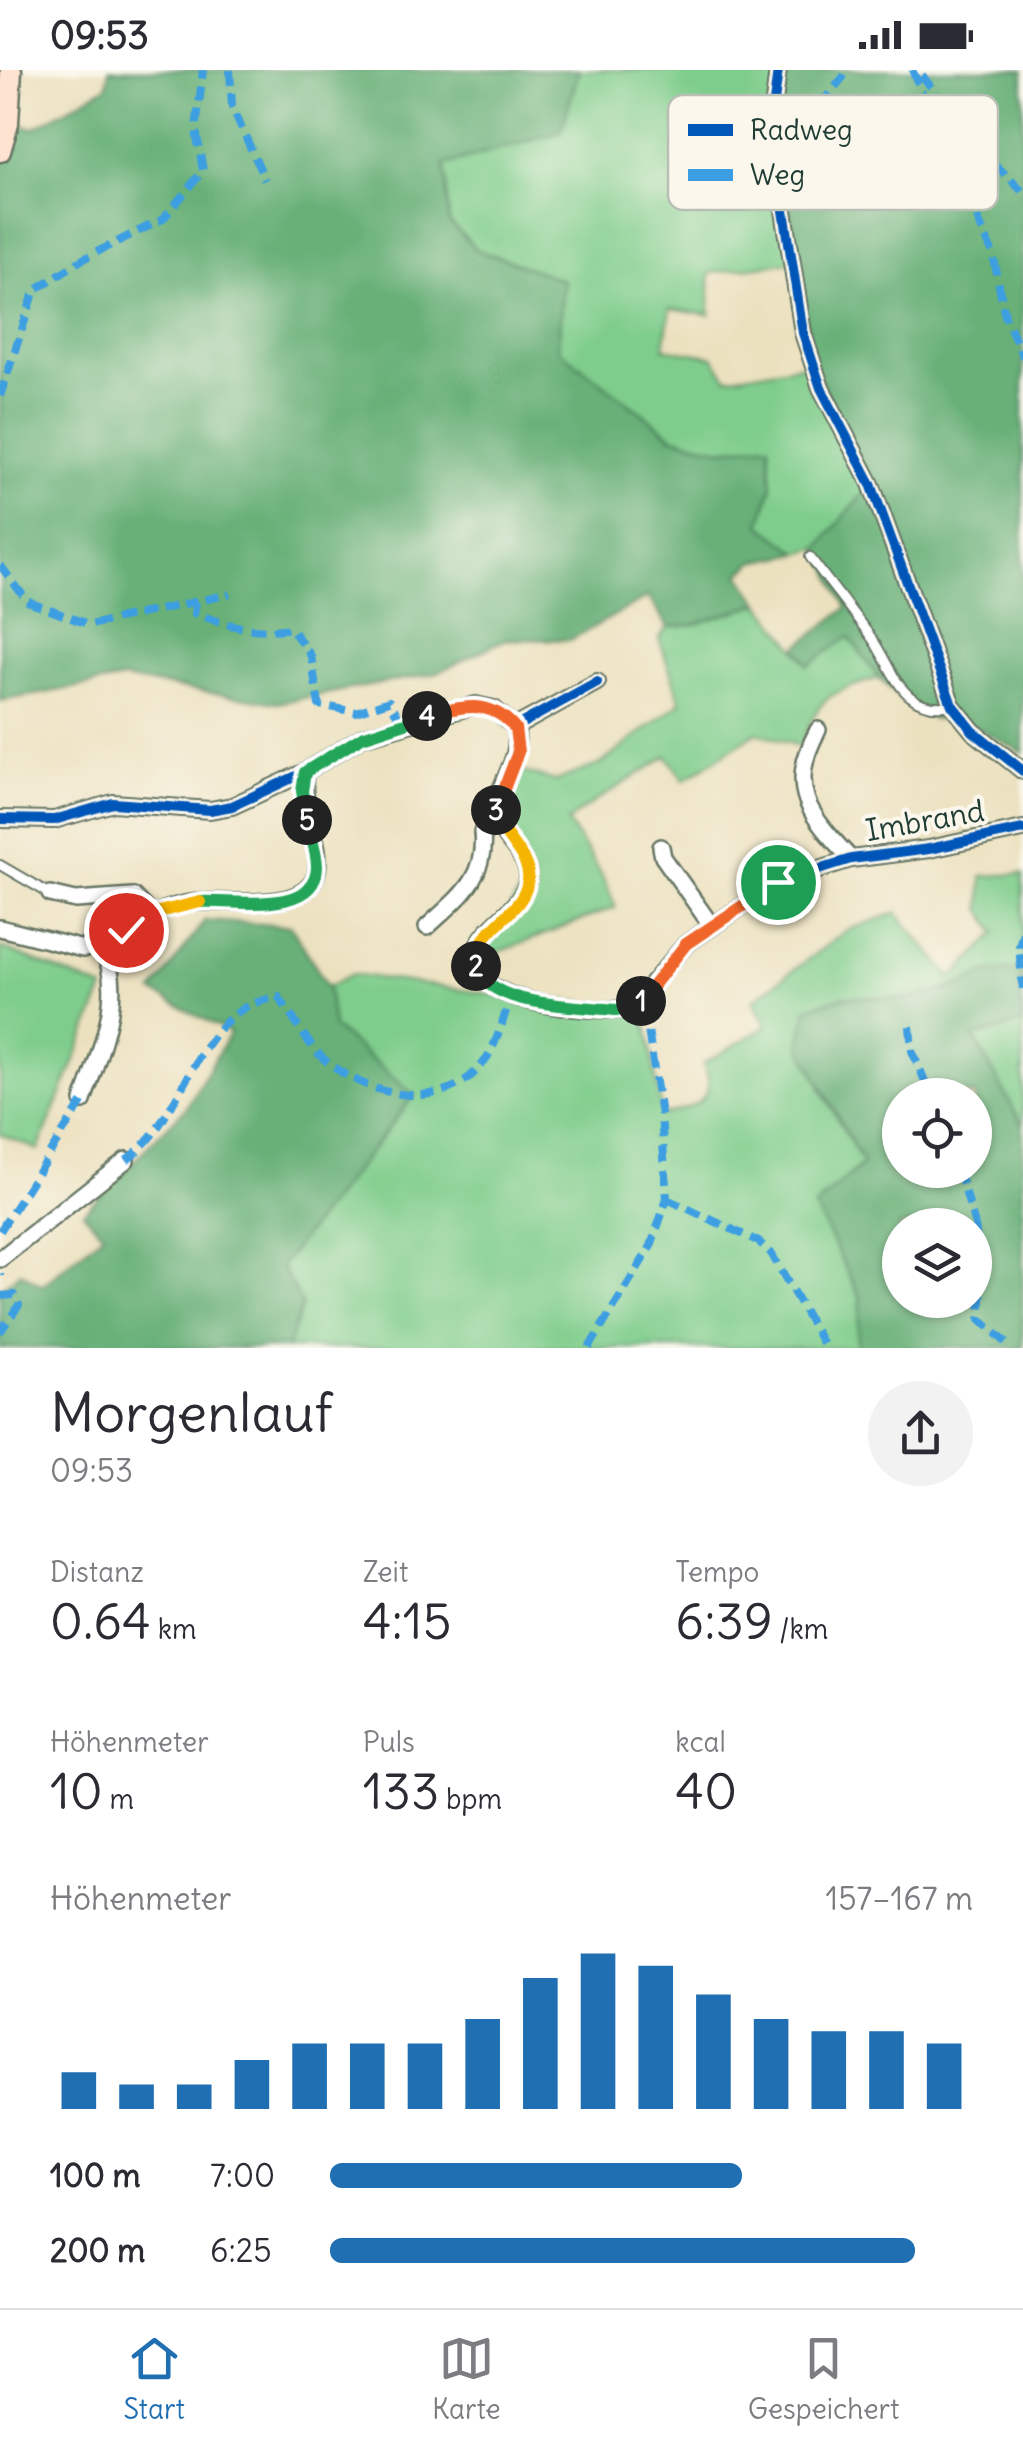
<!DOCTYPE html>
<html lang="de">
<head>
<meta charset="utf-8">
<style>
  body { margin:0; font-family:Delius,sans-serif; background:#f2f2f3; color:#2b2b33; height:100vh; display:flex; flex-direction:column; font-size:38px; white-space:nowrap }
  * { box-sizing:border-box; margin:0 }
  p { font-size:32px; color:#7c7c81 }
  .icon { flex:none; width:55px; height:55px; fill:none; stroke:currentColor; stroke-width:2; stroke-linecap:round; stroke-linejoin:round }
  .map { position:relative; height:1278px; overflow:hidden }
  .panel { display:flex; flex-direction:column; background:#fff; flex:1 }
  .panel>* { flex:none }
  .controls { position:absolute; left:882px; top:1008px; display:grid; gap:20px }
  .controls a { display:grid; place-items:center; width:110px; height:110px; border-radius:50%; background:#fff; box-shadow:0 2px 8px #0004; font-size:50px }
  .pin { position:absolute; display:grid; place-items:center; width:85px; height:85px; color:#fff; margin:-42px; border:5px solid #fff; border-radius:50%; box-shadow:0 2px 10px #0007 }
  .km { position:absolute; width:50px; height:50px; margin:-25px; border-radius:50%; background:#222; color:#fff; font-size:28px; line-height:50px; text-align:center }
  .round { display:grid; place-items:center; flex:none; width:105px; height:105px; border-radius:52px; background:#f2f2f3 }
  .summary { display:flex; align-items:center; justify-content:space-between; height:170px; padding:0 50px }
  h1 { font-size:55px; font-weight:600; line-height:75px }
  .metrics { display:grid; grid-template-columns:repeat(3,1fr); gap:15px; height:170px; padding:10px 50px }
  .metrics div { display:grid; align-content:center }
  .metrics b { font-size:50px; font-weight:600 }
  .metrics small { font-size:28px; font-weight:400 }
  .metrics p { font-size:28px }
  .chart { height:280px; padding:20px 50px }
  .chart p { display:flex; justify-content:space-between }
  .chart svg { width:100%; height:180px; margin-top:10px; stroke:#1f6fb2; stroke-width:6 }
  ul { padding:0 50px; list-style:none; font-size:32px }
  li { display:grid; grid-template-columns:160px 120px 1fr; align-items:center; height:75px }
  li i { height:25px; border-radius:12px; background:#1f6fb2 }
  .status { display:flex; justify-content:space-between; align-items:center; height:70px; padding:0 50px; background:#fff; direction:ltr }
  .status svg { height:28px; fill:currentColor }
  .menu { display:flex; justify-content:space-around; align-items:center; height:140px; border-top:2px solid #e1e1e2; background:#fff; font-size:28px; color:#7c7c81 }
  .menu a { display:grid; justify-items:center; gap:5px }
  .menu .active { color:#1f6fb2 }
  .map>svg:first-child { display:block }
  .green { fill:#7fcd8c; stroke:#4f8560; stroke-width:2.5 }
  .forest { fill:#67b078; stroke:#437656; stroke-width:2.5; fill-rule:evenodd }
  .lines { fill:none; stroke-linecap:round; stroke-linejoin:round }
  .lane-casing { stroke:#677665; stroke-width:12 }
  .street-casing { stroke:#677665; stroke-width:20 }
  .secondary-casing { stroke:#677665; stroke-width:25 }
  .lane { stroke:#fff; stroke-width:8 }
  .street { stroke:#fff; stroke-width:15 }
  .secondary { stroke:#fee3d1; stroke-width:20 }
  .quiet { stroke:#3c9ee2; stroke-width:8; stroke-dasharray:15 8; stroke-linecap:butt }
  .cycleway-casing { stroke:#fbf7ec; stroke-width:16 }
  .cycleway { stroke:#0057b8; stroke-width:10 }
  .split-1-casing { stroke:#fff; stroke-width:20 }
  .split-2-casing { stroke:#fff; stroke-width:20 }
  .split-3-casing { stroke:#fff; stroke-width:20 }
  .split-4-casing { stroke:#fff; stroke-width:20 }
  .split-5-casing { stroke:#fff; stroke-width:20 }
  .split-6-casing { stroke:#fff; stroke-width:20 }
  .split-7-casing { stroke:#fff; stroke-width:20 }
  .split-1 { stroke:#f0652b; stroke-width:12 }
  .split-2 { stroke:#22a559; stroke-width:12 }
  .split-3 { stroke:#f5b400; stroke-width:12 }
  .split-4 { stroke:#f0652b; stroke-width:12 }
  .split-5 { stroke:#22a559; stroke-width:12 }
  .split-6 { stroke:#22a559; stroke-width:12 }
  .split-7 { stroke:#f5b400; stroke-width:12 }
  .labels { text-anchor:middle; stroke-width:8; stroke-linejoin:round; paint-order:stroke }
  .street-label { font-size:30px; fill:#1f3d34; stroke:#fbf7ec }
  .key { fill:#fbf7ec; stroke:#b9bfb5; stroke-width:2.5 }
  .key-label { font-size:28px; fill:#1f3d34 }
</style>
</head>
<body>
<div class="status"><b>09:53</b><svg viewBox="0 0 49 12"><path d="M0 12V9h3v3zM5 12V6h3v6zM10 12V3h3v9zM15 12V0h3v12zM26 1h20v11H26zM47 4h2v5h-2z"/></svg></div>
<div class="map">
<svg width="1023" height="1278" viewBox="0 0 1023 1278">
  <rect width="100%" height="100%" fill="#fbf7ec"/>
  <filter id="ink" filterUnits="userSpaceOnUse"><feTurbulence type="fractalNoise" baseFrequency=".01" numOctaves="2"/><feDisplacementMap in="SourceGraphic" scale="20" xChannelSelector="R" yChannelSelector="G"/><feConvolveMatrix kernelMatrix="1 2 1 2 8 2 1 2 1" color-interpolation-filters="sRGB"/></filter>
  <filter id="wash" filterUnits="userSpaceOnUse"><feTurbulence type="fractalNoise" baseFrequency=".0048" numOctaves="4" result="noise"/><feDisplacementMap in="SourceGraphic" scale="40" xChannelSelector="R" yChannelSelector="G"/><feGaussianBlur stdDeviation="2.25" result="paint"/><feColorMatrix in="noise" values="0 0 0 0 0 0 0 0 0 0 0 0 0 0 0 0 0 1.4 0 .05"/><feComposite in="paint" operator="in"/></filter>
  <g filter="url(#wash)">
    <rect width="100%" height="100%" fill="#ece1bf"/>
    <path class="green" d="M579,0H778L793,191L709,203L710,245L670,239L664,278L713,287L727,308L812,293L871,414L818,478L799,483L760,454L772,416L769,374L720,379L674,367L558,279L563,211L477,180L449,152L444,95L561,62Z
      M760,533L808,595L849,566L879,608C828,623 818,626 801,677L757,662L684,710L667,686L579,742L568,753L600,802L616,837L475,891L529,809L497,752L511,698L555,711L601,694L681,632L659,569L668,557L693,555Z
      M1023,804V919L1019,900C981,903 951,920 914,928C892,932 866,927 844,926L820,1018L863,1094L815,1137L861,1229L856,1278H287L302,1235L281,1196L414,1026L333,957L328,917L352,904L510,927L639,936L648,960L662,1045C691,1037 721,1031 703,994L767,956L753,930L847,860L897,843L952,908L996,863L981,839L982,806Z
      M0,877L104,919L38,1080L0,1064Z
      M1023,953V1056L974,967Z"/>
    <path class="forest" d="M109,0H579L561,62L445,95L449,152L477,180L563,210L558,279L673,367L720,379L769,374L772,416L760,454L799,483L754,492L740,504L760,533L693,555L668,557L648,527L570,570L506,569L437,603L277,633L123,609L0,631V81L8,53L34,58L107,16Z
      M778,0H1023V683L959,648L933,649L899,627L879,608L849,567L808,595L797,577L847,538L818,478L871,414L812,293L774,32Z
      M205,850L291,856L328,917L333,957L414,1025L281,1196L302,1235L287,1278H0V1219L21,1202L42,1216L103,1164L83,1142L186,1038L230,963L153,922Z
      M1020,899L1023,953L974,967L1023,1056V1278H856L861,1229L815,1137L863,1094L800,976L807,938L844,926L909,929L958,917L983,903ZM975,1025V1100H900V1025ZM975,1155V1230H900V1155Z"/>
  </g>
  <g filter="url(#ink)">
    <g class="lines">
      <defs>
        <path id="lane" d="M810,487C830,514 851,540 871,567C894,599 901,645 952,635
          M0,795L50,824"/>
        <path id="street" d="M778,0L774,32L776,89L803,263L821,318L871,414L952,635L973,661L1023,701
          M515,657C524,691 494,714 497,746C499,771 535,788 527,814C519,841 483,855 476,881C462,937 596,942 631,939L686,874L778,812L851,789L929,779L1023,759
          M818,660C786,719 809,745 851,789
          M0,749L54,750L113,733L210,740L232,736L305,702L362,667L476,635L494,639L515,657L597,612
          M661,777L663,787L711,855
          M50,824L76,830L133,826L150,844
          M427,857C458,828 487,809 482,762L497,752
          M0,858L83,879L101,876C128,922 98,985 83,1031
          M101,876C130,857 156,838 191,833C224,827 309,846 317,801C322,771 300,736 305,702
          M0,1189L126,1090"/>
        <path id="secondary" d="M0,81L8,53L11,0"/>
      </defs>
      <use href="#lane" class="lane-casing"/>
      <use href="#street" class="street-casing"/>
      <use href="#secondary" class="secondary-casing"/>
      <use href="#lane" class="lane"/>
      <use href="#street" class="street"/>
      <use href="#secondary" class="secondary"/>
      <path class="quiet" d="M230,0L232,37L265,110
        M912,0L993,184L1005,246L1023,287
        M922,5L968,67L1023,122
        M777,88L849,0
        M0,326L35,220L83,189L163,149L203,101L196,60L203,0
        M0,495L28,532L90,555L230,524
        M196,532L194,543C227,555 256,564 291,558L311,586L319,635L356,642L389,631L403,654
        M1023,862L1019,876L1023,919
        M910,956L912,981L931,1025
        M126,1090C180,1051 190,973 241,940C251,933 266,930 278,926C292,945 306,973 324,989C367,1027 445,1045 484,992C497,974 504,948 510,927
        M959,1100L975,1155
        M667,1129L759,1172L771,1183L825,1278
        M975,1155L982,1214L980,1249L1012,1278
        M0,1161L83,1031
        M0,1204V1206
        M0,1226L14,1225L19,1235L0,1262
        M589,1278L651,1176L667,1129L661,1045L648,960L639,936"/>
      <defs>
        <path id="cycleway" d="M778,0L774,32L776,89L803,263L821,318L871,414L952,635L973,661L1023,701
          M515,657C524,691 494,714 497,746C499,771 535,788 527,814C519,841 483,855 476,881C462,937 596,942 631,939L686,874L778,812L851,789L929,779L1023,759
          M0,749L54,750L113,733L210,740L232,736L305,702L362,667L476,635L494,639L515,657L597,612"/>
      </defs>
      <use href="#cycleway" class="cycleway-casing"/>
      <use href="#cycleway" class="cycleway"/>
    </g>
  </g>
  <g class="lines" filter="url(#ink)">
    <defs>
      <path id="split-1" d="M641,931L686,874L778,812"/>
      <path id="split-2" d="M476,896C489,938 577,935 615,940L631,939L641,931"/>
      <path id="split-3" d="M476,896C474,857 523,846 528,811C532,786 498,766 496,740"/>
      <path id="split-4" d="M427,646C461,636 490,628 515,658L518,682L496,740"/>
      <path id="split-5" d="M307,750L302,721L305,702L362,667L427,646"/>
      <path id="split-6" d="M200,832C232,830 316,846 317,797C317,781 310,764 307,750"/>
      <path id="split-7" d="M126,860L150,844L200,832"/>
    </defs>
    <use href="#split-1" class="split-1-casing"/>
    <use href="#split-2" class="split-2-casing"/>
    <use href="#split-3" class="split-3-casing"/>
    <use href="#split-4" class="split-4-casing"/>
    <use href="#split-5" class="split-5-casing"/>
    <use href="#split-6" class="split-6-casing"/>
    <use href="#split-7" class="split-7-casing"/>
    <use href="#split-1" class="split-1"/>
    <use href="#split-2" class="split-2"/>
    <use href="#split-3" class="split-3"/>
    <use href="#split-4" class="split-4"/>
    <use href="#split-5" class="split-5"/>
    <use href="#split-6" class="split-6"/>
    <use href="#split-7" class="split-7"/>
  </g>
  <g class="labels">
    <g class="street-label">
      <text transform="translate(925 751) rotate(-10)" y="10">Imbrand</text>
    </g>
  </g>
  <rect x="668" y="25" width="330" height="115" rx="15" class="key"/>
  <rect x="688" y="54" width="45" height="12" fill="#0057b8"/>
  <rect x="688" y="99" width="45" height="12" fill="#3c9ee2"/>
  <g class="key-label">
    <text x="750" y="70">Radweg</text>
    <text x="750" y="115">Weg</text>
  </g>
</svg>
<div class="controls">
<a><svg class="icon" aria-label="locate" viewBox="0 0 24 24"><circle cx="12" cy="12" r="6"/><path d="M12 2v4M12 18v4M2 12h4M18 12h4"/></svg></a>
<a><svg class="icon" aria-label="layers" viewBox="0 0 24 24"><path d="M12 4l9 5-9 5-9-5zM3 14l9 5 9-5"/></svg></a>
</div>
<div class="pin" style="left:778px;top:812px;background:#1e9e55"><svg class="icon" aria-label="arrive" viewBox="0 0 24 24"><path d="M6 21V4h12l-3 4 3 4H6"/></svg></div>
<div class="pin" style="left:126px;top:860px;background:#d93025"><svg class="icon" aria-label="check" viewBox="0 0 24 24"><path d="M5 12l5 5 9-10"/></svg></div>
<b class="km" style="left:641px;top:931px">1</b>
<b class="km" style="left:476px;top:896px">2</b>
<b class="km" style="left:496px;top:740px">3</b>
<b class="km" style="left:427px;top:646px">4</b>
<b class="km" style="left:307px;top:750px">5</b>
</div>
<section class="panel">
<div class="summary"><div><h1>Morgenlauf</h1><p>09:53</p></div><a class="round"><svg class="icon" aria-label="share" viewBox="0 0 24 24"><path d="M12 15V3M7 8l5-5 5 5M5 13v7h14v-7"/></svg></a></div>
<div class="metrics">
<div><p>Distanz</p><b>0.64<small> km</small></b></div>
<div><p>Zeit</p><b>4:15</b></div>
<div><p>Tempo</p><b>6:39<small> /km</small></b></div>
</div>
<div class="metrics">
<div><p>Höhenmeter</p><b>10<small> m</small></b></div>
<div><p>Puls</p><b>133<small> bpm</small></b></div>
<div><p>kcal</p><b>40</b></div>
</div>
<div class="chart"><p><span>Höhenmeter</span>157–167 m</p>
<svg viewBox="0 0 160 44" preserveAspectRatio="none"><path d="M5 44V35M15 44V38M25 44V38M35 44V32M45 44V28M55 44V28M65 44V28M75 44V22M85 44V12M95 44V6M105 44V9M115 44V16M125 44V22M135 44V25M145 44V25M155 44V28"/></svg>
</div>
<ul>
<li><b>100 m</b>7:00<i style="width:64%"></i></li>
<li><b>200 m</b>6:25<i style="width:91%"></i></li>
</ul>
</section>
<nav class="menu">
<a class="active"><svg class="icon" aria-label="home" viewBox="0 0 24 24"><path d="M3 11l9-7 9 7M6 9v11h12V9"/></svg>Start</a>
<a><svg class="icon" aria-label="map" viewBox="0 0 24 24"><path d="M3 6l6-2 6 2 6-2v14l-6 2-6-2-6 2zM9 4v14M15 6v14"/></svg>Karte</a>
<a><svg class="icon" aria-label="saved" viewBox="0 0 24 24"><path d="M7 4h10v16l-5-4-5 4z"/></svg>Gespeichert</a>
</nav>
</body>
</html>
